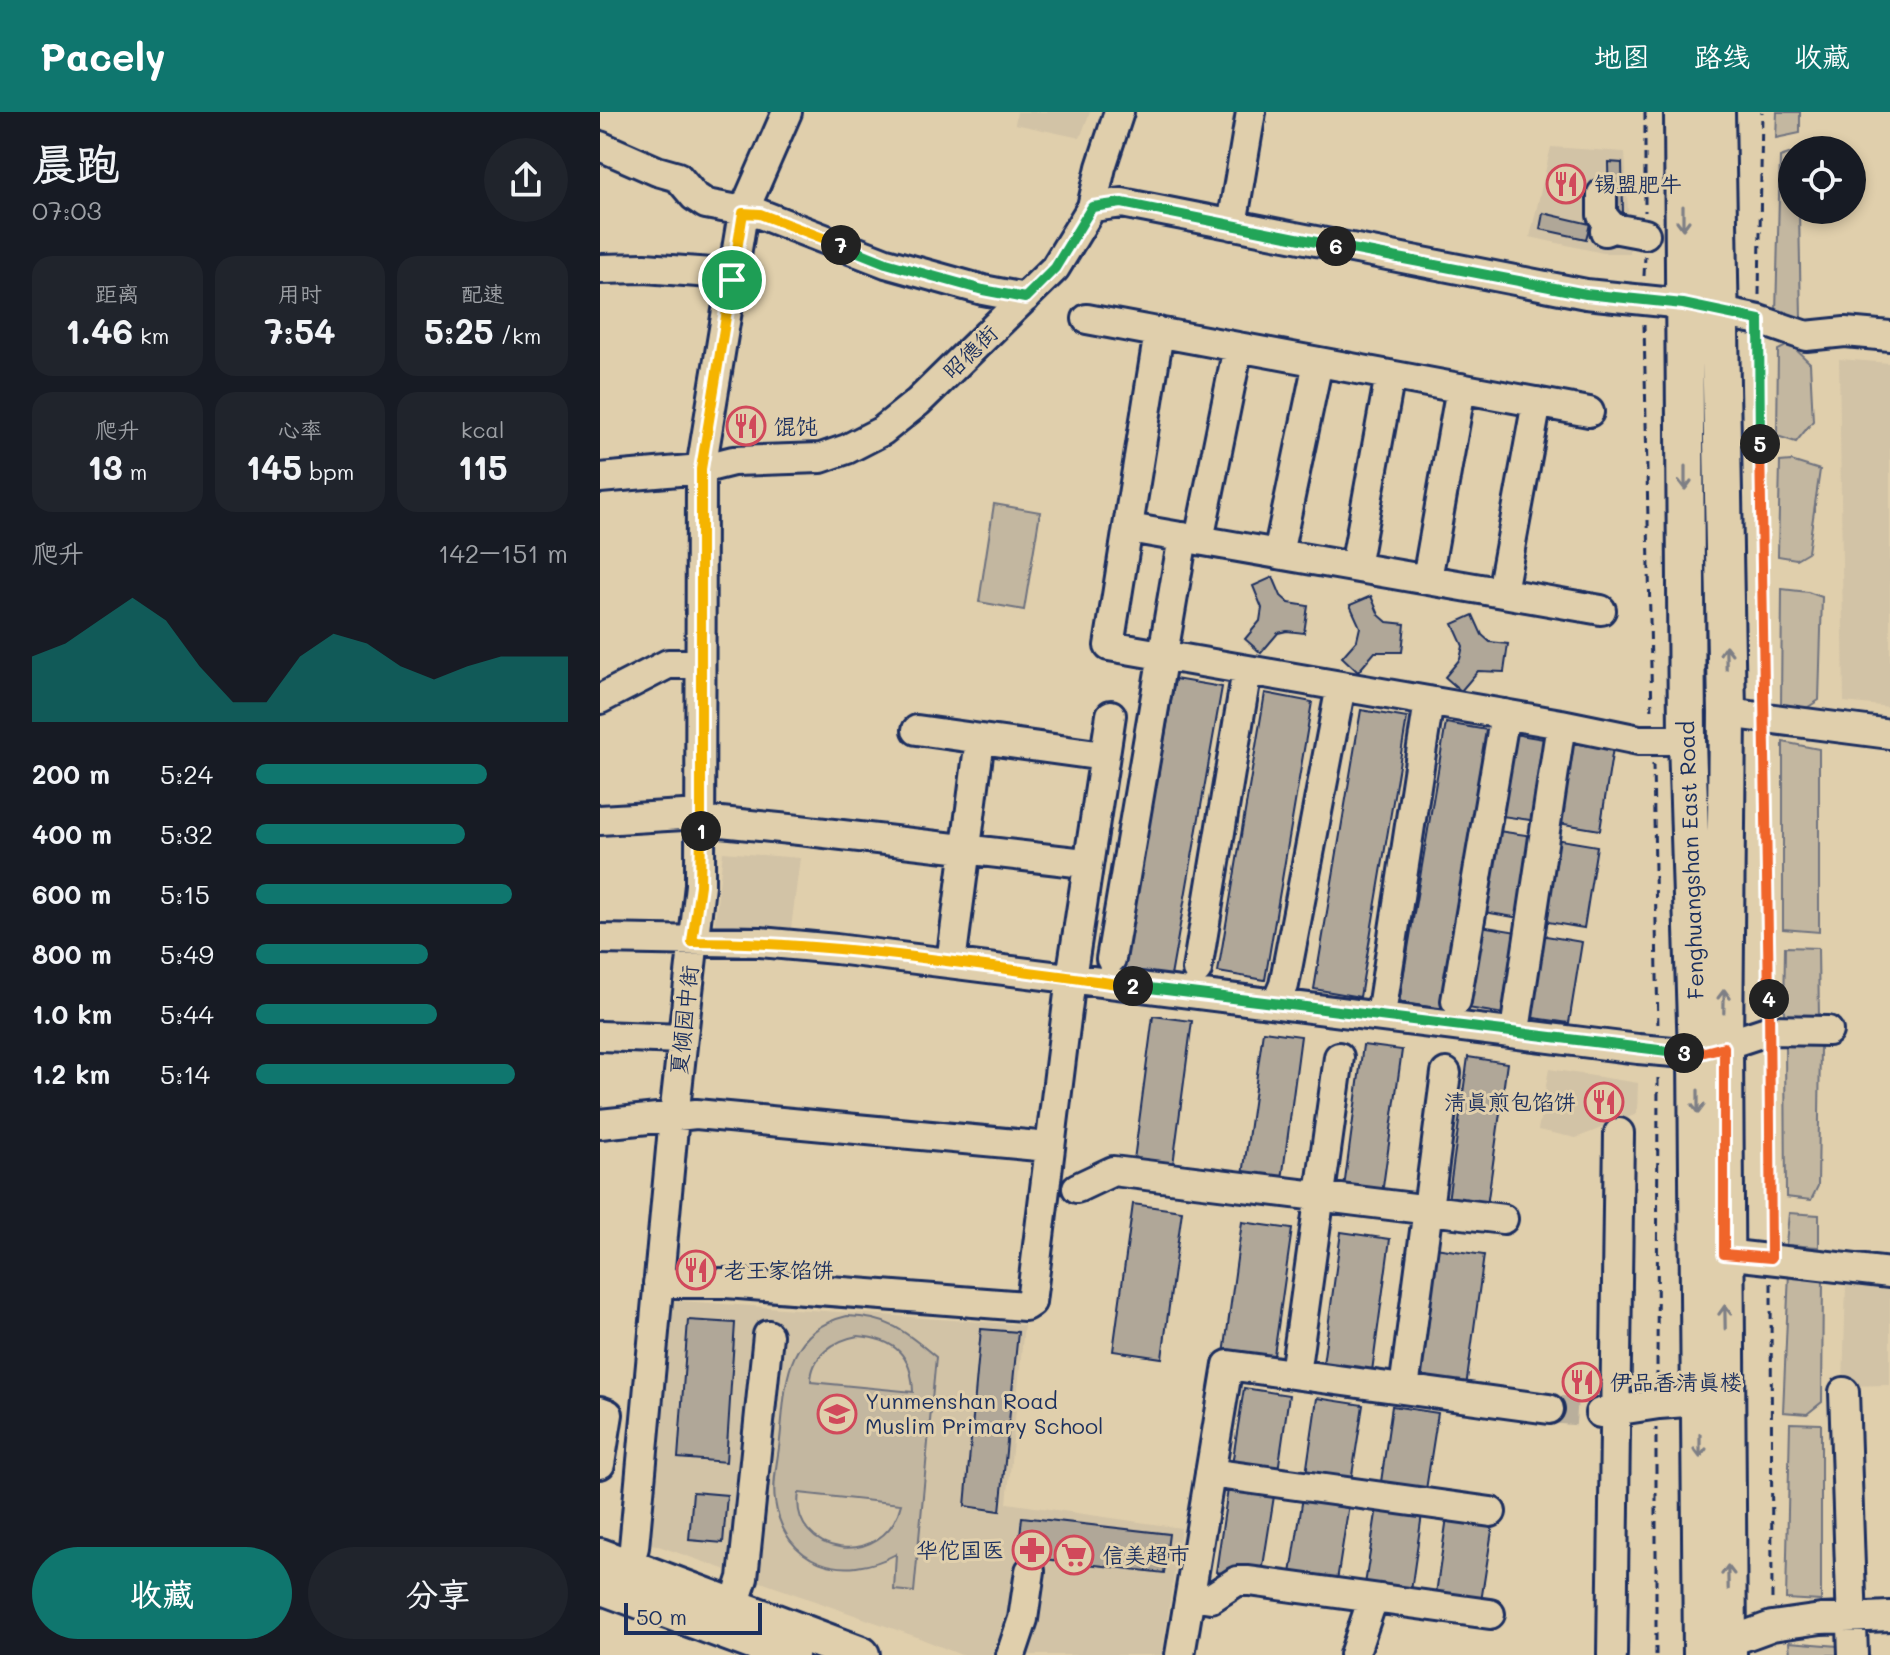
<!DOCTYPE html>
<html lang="zh">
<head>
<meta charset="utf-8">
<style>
  body { margin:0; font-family:Mali,"LXGW WenKai TC",sans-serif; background:#20242c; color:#f1f3f6; height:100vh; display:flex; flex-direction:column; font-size:30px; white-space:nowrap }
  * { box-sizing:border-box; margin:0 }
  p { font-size:26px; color:#9ea1a6 }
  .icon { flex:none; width:44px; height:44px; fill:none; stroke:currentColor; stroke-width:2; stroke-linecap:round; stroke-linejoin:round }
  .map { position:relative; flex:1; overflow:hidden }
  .side { display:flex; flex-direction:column; background:#171b24; width:600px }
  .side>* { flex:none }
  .fabs { position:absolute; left:1178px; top:24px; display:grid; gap:16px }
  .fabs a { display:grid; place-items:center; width:88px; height:88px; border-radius:50%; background:#171b24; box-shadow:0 4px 12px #0003; font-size:40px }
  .scale { position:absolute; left:24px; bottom:20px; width:138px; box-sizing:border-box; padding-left:8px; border:4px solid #1b2f5e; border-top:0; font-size:22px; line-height:28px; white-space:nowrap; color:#1b2f5e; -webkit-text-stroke:6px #e0cfac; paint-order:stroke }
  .pin { position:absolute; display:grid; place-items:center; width:68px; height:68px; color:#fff; margin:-34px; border:4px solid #fff; border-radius:50%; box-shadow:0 2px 8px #0007 }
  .km { position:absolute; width:40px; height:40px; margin:-20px; border-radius:50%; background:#222; color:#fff; font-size:22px; line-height:40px; text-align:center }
  .round { display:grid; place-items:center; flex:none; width:84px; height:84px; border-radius:42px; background:#20242c }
  .overview { display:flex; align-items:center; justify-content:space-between; height:136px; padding:0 32px }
  h1 { font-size:44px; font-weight:800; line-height:60px }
  .figures { display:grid; grid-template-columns:repeat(3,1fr); gap:12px; height:136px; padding:8px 32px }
  .figures div { display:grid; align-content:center; border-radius:20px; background:#20242c; text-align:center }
  .figures b { font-size:34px; font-weight:800 }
  .figures small { font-size:22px; font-weight:400 }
  .figures p { font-size:22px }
  .chart { height:224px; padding:16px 32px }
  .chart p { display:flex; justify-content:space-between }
  .chart svg { width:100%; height:144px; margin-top:8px; fill:#0f766e; opacity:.7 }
  .button { display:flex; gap:16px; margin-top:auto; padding:16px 32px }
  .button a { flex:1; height:92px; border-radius:48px; background:#0f766e; color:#fff; font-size:32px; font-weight:800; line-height:92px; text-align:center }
  .button a+a { background:#20242c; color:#f1f3f6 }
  ul { padding:0 32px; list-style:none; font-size:26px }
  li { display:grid; grid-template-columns:128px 96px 1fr; align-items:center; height:60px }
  li i { height:20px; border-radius:10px; background:#0f766e }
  header { display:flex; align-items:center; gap:48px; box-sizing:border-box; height:112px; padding:0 40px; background:#0f766e; color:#fff }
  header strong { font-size:38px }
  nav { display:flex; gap:44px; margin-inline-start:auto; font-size:28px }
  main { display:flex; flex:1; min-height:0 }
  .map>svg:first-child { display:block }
  .built { fill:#d2c3a6 }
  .green { fill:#c3b7a0; stroke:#6f737f; stroke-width:2; fill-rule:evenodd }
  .building { fill:#b0a798; stroke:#1b2f5e; stroke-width:2 }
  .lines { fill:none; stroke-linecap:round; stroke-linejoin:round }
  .minor-tunnel { stroke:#b9af9c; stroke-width:28; stroke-dasharray:28 14; stroke-linecap:butt }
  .minor-casing { stroke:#1b2f5e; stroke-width:34 }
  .major-casing { stroke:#1b2f5e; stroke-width:42 }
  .path { stroke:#1b2f5e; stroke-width:3; stroke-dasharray:8 6; stroke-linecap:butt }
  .minor { stroke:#e0cfac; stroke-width:28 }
  .major { stroke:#e0cfac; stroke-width:36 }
  .oneway { stroke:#7e7f85 }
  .split-1-casing { stroke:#fff; stroke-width:16 }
  .split-2-casing { stroke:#fff; stroke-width:16 }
  .split-3-casing { stroke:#fff; stroke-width:16 }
  .split-4-casing { stroke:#fff; stroke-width:16 }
  .split-5-casing { stroke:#fff; stroke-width:16 }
  .split-6-casing { stroke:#fff; stroke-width:16 }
  .split-7-casing { stroke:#fff; stroke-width:16 }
  .split-8-casing { stroke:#fff; stroke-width:16 }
  .split-1 { stroke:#f5b400; stroke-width:10 }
  .split-2 { stroke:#f5b400; stroke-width:10 }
  .split-3 { stroke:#22a559; stroke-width:10 }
  .split-4 { stroke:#f0652b; stroke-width:10 }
  .split-5 { stroke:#f0652b; stroke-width:10 }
  .split-6 { stroke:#22a559; stroke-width:10 }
  .split-7 { stroke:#22a559; stroke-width:10 }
  .split-8 { stroke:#f5b400; stroke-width:10 }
  .labels { text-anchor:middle; stroke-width:6; stroke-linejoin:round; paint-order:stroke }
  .poi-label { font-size:22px; fill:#1b2f5e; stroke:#e0cfac; text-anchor:start }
  .street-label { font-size:22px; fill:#1b2f5e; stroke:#e0cfac }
</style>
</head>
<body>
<header>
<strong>Pacely</strong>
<nav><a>地图</a><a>路线</a><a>收藏</a></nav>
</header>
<main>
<section class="side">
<div class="overview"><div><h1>晨跑</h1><p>07:03</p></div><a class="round"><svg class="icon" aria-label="share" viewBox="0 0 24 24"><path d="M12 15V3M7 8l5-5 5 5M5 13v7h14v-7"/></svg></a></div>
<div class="figures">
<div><p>距离</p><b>1.46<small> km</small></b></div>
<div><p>用时</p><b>7:54</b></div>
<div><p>配速</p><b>5:25<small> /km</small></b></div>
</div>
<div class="figures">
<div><p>爬升</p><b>13<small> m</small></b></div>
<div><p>心率</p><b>145<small> bpm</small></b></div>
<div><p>kcal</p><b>115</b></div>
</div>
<div class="chart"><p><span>爬升</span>142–151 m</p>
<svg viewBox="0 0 160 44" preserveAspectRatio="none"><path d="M0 44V24L10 20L20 13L30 6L40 13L50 27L60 38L70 38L80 24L90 17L100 20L110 27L120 31L130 27L140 24L150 24L160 24V44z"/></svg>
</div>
<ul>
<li><b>200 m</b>5:24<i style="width:74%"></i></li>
<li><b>400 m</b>5:32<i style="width:67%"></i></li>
<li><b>600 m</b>5:15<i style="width:82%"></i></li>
<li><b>800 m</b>5:49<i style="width:55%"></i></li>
<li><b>1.0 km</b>5:44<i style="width:58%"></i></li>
<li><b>1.2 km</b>5:14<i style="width:83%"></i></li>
</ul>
<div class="button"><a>收藏</a><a>分享</a></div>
</section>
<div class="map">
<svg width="1290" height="1543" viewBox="0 0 1290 1543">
  <rect width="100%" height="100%" fill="#e0cfac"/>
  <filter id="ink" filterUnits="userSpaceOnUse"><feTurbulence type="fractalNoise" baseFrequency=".0125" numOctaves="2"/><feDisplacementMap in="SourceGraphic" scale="16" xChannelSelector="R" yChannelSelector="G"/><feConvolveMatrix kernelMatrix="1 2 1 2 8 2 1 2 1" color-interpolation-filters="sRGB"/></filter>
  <g filter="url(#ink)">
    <path class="built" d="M417,0H490L480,26L415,12Z
      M951,35L1025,40L1030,141H1003L930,125Z
      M1239,247L1290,251V595L1244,590Z
      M123,740L200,746L190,824L114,817Z
      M949,957L1038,971L1037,1002L976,1026L938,1018Z
      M1246,1172L1290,1178V1273L1243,1274Z
      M67,1188L424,1213L407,1391L581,1416L562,1543H361L317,1525L50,1431Z"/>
    <path class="green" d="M1177,0H1200V21L1176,26Z
      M1192,41V98H1199L1201,207L1176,201L1180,45Z
      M1190,232L1210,251L1213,309L1196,330L1177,324L1178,238Z
      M1191,349L1220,358L1208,440L1196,447L1178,444L1180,350Z
      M394,392L440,400L424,498L379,490Z
      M1182,477L1208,480L1222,485L1219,588L1202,599L1181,594Z
      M1183,630L1219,637V820L1183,817Z
      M1185,835L1218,836L1219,907L1184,905Z
      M1185,928L1220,934L1218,1074L1211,1088L1186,1085Z
      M1189,1101L1219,1103V1135L1186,1133Z
      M1189,1160L1223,1166L1222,1290L1207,1302L1183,1300Z
      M247,1204C289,1205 305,1219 336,1245L314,1480L294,1478L296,1442C244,1471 184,1453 175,1389C172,1370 178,1347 180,1328C186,1274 183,1219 247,1204ZM258,1224C295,1227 312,1243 313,1280L211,1270C211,1244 234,1228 258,1224ZM199,1381L301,1392C285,1459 189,1444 199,1381Z
      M1190,1311L1221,1312V1489L1186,1487Z
      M1189,1530L1238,1534L1239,1543H1190Z"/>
    <path class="building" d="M1008,50L1022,51L1023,100L1009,101Z
      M943,101L990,112L986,127L940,117Z
      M673,465L681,484L689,491L708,494L704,521L687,519L678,521L661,541L645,527L660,509L662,496L653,474Z
      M771,484L779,503L787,510L805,512L802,540H775L758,560L742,545L757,528L760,515L750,493Z
      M873,503L882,523L890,530L908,532L904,560L878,559L861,579L845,565L860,547L863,534L853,512Z
      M575,567L622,575L570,870L523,861Z
      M665,581L712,590L665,868L618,860Z
      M761,598L807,606L760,885L714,877Z
      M846,611L893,619L846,898L799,890Z
      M908,621L950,628L937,709L895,703Z
      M970,630L1013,636L1000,718L958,711Z
      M891,718L933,724L920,806L878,799Z
      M955,727L997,734L984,816L942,809Z
      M875,813L917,820L904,902L862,895Z
      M940,823L982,830L969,911L927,905Z
      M553,904L592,909L573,1053L534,1048Z
      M663,919L701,924L682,1068L643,1063Z
      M763,933L802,938L782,1082L744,1076Z
      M868,945L907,951L887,1094L848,1089Z
      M533,1092L582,1099L562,1246L513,1239Z
      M642,1110L692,1117L671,1264L622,1257Z
      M741,1120L790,1127L770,1274L721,1267Z
      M835,1136L884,1143L864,1290L815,1283Z
      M88,1208L135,1211L126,1350L78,1346Z
      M381,1217L418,1220L400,1399L365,1394Z
      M644,1276L689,1283L677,1366L631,1359Z
      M717,1286L763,1293L750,1376L705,1369Z
      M792,1294L838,1301L825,1384L780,1377Z
      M628,1377L674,1384L661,1467L616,1460Z
      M93,1380L127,1383L123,1431L89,1428Z
      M703,1385L749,1392L736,1475L690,1468Z
      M777,1395L822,1402L810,1486L764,1479Z
      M422,1405L569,1422L564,1461L418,1444Z
      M847,1405L893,1412L880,1496L835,1489Z"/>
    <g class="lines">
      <path class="minor-tunnel" d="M949,1297L1000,1301"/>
      <defs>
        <path id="minor" d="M0,34L57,59L78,65L94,84L106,92L160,102L286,151L383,178L425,186
          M1002,82V103L1013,116
          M492,95L501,55L519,0
          M632,113L651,0
          M1005,119L1013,116L1045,122
          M0,157L45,156L111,161L133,158
          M487,207L989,300
          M559,220L509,534L961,612L1039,628H1087
          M0,366L101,357L133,349L221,346L247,337L282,319L318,290L455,156L492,95L522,91L986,182L1083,192L1159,208L1206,224L1245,220L1290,224
          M529,416L1001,498
          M599,428L638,235
          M678,442L718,250
          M755,455L790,263
          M827,467L861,276
          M902,480L937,290
          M0,587L68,552H100
          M1127,601L1290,622
          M317,618L504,644
          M0,708L100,702
          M101,713L121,710L199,718L476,750L488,754
          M0,827L160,830L236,837L1038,937L1097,942L1170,918L1228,919
          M511,847L583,425
          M351,851L380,627
          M597,858L647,558
          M679,885L684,873L741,574
          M856,889L905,602
          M783,890L829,589
          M916,912L961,612
          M0,924L82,927
          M0,1012L96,1002L449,1035
          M477,1076L513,1059L903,1107
          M1124,1142L1290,1161
          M58,1171H126L425,1194L431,1190L471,866L511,603
          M695,1262L739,945
          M804,1277L846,961
          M1244,1280L1253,1543
          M0,1299L8,1302L0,1352
          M1000,1301L1059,1292L1100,1289
          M610,1361L891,1400
          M28,1456L34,1435L74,1005L100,773L101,357L143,101L187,0
          M590,1483L611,1486L637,1469H649L890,1502
          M134,1494L143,1466L168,1223
          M1128,1530L1172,1514L1221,1507L1290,1504
          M411,1543L423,1507L430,1459
          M580,1543L628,1253L949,1297
          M754,1543L773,1486
          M1012,1543L1019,1021"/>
        <path id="major" d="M1083,0L1087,628L1097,942L1102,1543
          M1116,0L1127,601L1124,935L1128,1543
          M0,1445L261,1543
          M0,1473L190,1543"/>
      </defs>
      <use href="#minor" class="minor-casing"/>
      <use href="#major" class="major-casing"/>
      <path class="path" d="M1045,0V100
        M1044,164L1045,144
        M1159,183L1162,0
        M1044,212L1052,604
        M1159,231L1165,583
        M1166,631L1170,895
        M1053,652L1058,916
        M1170,943L1171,1123
        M1171,1171L1172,1491
        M1057,1268L1058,964
        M1056,1543V1316"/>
      <use href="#minor" class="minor"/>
      <use href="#major" class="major"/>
    </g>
    <defs><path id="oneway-shaft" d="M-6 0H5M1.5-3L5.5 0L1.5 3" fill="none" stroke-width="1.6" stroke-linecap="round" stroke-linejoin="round" transform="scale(2)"/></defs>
    <g class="oneway">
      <use href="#oneway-shaft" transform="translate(1083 106) rotate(90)"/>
      <use href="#oneway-shaft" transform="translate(1085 366) rotate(90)"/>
      <use href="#oneway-shaft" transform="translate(1126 545) rotate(-91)"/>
      <use href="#oneway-shaft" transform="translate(1124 889) rotate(-89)"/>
      <use href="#oneway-shaft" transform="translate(1098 990) rotate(90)"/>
      <use href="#oneway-shaft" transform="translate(1125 1205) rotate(-91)"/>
      <use href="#oneway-shaft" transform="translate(1100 1334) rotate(90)"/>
      <use href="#oneway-shaft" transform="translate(1128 1465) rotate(-91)"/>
    </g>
  </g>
  <g class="lines" filter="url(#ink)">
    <defs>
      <path id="split-1" d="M101,719V357L132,168"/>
      <path id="split-2" d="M101,719L100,773L92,830C240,830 387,855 533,874"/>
      <path id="split-3" d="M533,874L1084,941"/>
      <path id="split-4" d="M1084,941L1097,942L1124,935V1142L1171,1146L1169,887"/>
      <path id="split-5" d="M1160,332L1169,887"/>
      <path id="split-6" d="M736,134L986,182L1083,192L1159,208L1160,332"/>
      <path id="split-7" d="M241,133L286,151L383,178L425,186L455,156L492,95L522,91L736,134"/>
      <path id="split-8" d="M132,168L143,101L160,102L241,133"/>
    </defs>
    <use href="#split-1" class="split-1-casing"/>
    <use href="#split-2" class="split-2-casing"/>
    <use href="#split-3" class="split-3-casing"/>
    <use href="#split-4" class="split-4-casing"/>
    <use href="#split-5" class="split-5-casing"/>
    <use href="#split-6" class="split-6-casing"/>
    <use href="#split-7" class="split-7-casing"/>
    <use href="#split-8" class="split-8-casing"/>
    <use href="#split-1" class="split-1"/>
    <use href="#split-2" class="split-2"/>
    <use href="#split-3" class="split-3"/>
    <use href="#split-4" class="split-4"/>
    <use href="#split-5" class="split-5"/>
    <use href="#split-6" class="split-6"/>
    <use href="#split-7" class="split-7"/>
    <use href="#split-8" class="split-8"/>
  </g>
  <defs>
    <symbol id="restaurant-ring" viewBox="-11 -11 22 22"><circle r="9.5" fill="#e0cfac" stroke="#d1495b" stroke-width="1.5"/><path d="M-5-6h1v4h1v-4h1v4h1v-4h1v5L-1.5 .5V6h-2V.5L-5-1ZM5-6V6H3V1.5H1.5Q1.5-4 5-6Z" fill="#d1495b"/></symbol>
    <symbol id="school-ring" viewBox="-11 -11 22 22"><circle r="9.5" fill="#e0cfac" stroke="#d1495b" stroke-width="1.5"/><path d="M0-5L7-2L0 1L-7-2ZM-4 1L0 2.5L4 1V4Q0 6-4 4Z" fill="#d1495b"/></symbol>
    <symbol id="pharmacy-ring" viewBox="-11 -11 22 22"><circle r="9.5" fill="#e0cfac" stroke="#d1495b" stroke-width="1.5"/><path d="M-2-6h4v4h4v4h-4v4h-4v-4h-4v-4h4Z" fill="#d1495b"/></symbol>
    <symbol id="supermarket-ring" viewBox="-11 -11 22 22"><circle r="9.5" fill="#e0cfac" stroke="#d1495b" stroke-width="1.5"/><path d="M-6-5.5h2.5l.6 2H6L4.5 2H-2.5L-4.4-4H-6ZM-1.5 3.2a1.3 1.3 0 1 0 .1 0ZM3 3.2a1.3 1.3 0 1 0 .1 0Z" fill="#d1495b"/></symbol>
  </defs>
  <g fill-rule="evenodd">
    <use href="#restaurant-ring" x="944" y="50" width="44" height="44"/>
    <use href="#restaurant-ring" x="124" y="292" width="44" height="44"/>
    <use href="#restaurant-ring" x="982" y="968" width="44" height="44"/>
    <use href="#restaurant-ring" x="74" y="1136" width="44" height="44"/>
    <use href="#restaurant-ring" x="960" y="1248" width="44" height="44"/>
    <use href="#school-ring" x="215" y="1280" width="44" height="44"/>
    <use href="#pharmacy-ring" x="410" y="1416" width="44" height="44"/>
    <use href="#supermarket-ring" x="452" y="1421" width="44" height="44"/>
  </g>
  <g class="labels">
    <g class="poi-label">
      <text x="994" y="80">锡盟肥牛</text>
      <text x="174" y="322">馄饨</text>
      <text x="976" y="998" text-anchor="end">清真煎包馅饼</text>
      <text x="124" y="1166">老王家馅饼</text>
      <text x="1010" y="1278">伊品香清真楼</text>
      <text x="265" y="1297">Yunmenshan Road<tspan x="265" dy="25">Muslim Primary School</tspan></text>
      <text x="404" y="1446" text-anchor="end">华佗国医</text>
      <text x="502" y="1451">信美超市</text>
    </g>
    <g class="street-label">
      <text transform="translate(370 240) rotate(-44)" y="8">昭德街</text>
      <text transform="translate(1091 748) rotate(-92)" y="8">Fenghuangshan East Road</text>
      <text transform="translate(84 908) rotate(-84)" y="8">夏倾园中街</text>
    </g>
  </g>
</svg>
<div class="fabs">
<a><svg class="icon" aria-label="locate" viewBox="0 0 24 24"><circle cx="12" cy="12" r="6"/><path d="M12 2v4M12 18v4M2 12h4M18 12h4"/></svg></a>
</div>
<div class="scale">50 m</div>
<div class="pin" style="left:132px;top:168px;background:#1e9e55"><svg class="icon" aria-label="arrive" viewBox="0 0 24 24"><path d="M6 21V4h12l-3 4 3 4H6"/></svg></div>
<b class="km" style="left:101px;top:719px">1</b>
<b class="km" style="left:533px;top:874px">2</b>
<b class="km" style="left:1084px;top:941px">3</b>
<b class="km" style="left:1169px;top:887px">4</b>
<b class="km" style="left:1160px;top:332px">5</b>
<b class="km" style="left:736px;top:134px">6</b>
<b class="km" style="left:241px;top:133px">7</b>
</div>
</main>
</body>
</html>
